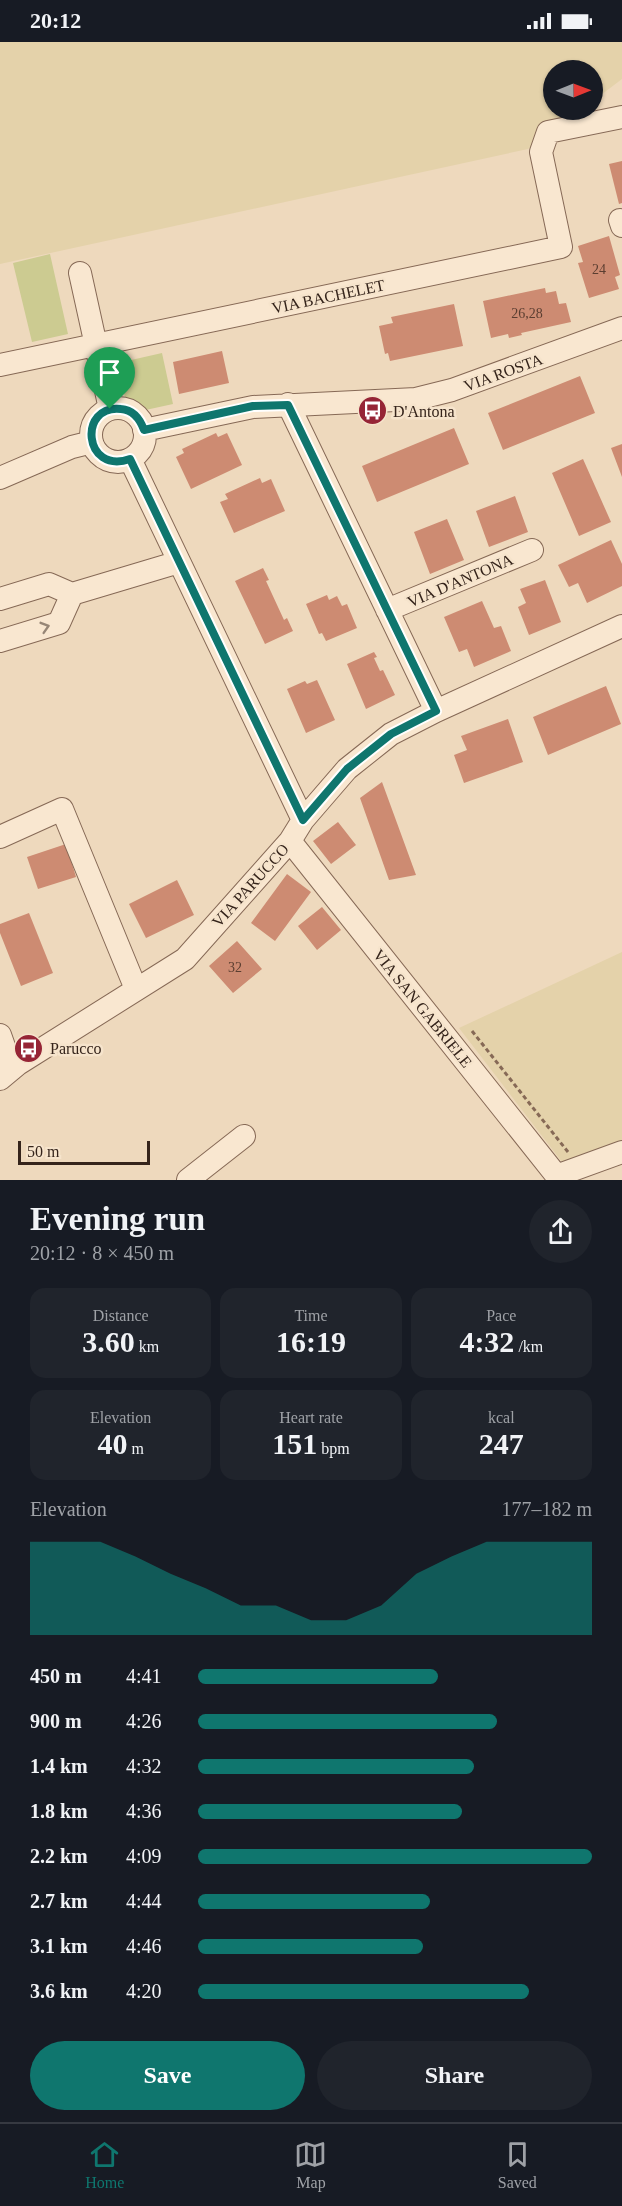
<!DOCTYPE html>
<html lang="en">
<head>
<meta charset="utf-8">
<style>
  body { margin:0; font-family:Georgia,serif; background:#20242c; color:#f1f3f6; height:100vh; display:flex; flex-direction:column; font-size:22px; white-space:nowrap }
  * { box-sizing:border-box; margin:0 }
  p { font-size:20px; color:#9ea1a6 }
  .icon { flex:none; width:33px; height:33px; fill:none; stroke:currentColor; stroke-width:2; stroke-linecap:round; stroke-linejoin:round }
  .map { position:relative; height:1138px; overflow:hidden }
  .side { display:flex; flex-direction:column; background:#171b24; flex:1 }
  .side>* { flex:none }
  .needle { width:39px; rotate:89deg }
  .fabs { position:absolute; left:543px; top:18px; display:grid; gap:12px }
  .fabs a { display:grid; place-items:center; width:60px; height:60px; border-radius:50%; background:#171b24; box-shadow:0 2px 4px #0004; font-size:30px }
  .scale { position:absolute; left:18px; bottom:15px; width:132px; box-sizing:border-box; padding-left:6px; border:3px solid #35241b; border-top:0; font-size:16px; line-height:21px; white-space:nowrap; color:#35241b; -webkit-text-stroke:4px #f6e4cc; paint-order:stroke }
  .pin { position:absolute; display:grid; place-items:center; width:51px; height:51px; color:#fff; margin:-62px -26px; border-radius:50% 50% 50% 0; rotate:-45deg; box-shadow:0 0 6px #0007 }
  .pin .icon { rotate:45deg }
  .round { display:grid; place-items:center; flex:none; width:63px; height:63px; border-radius:32px; background:#20242c }
  .head { display:flex; align-items:center; justify-content:space-between; height:102px; padding:0 30px }
  h1 { font-size:33px; font-weight:600; line-height:45px }
  .metrics { display:grid; grid-template-columns:repeat(3,1fr); gap:9px; height:102px; padding:6px 30px }
  .metrics div { display:grid; align-content:center; border-radius:15px; background:#20242c; text-align:center }
  .metrics b { font-size:30px; font-weight:600 }
  .metrics small { font-size:16px; font-weight:400 }
  .metrics p { font-size:16px }
  .chart { height:168px; padding:12px 30px }
  .chart p { display:flex; justify-content:space-between }
  .chart svg { width:100%; height:108px; margin-top:6px; fill:#0f766e; opacity:.7 }
  .button { display:flex; gap:12px; margin-top:auto; padding:12px 30px }
  .button a { flex:1; height:69px; border-radius:36px; background:#0f766e; color:#fff; font-size:24px; font-weight:600; line-height:69px; text-align:center }
  .button a+a { background:#20242c; color:#f1f3f6 }
  ul { padding:0 30px; list-style:none; font-size:20px }
  li { display:grid; grid-template-columns:96px 72px 1fr; align-items:center; height:45px }
  li i { height:15px; border-radius:8px; background:#0f766e }
  .status { display:flex; justify-content:space-between; align-items:center; height:42px; padding:0 30px; background:#171b24; direction:ltr }
  .status svg { height:16px; fill:currentColor }
  .tabs { display:flex; justify-content:space-around; align-items:center; height:84px; border-top:2px solid #363941; background:#171b24; font-size:16px; color:#9ea1a6 }
  .tabs a { display:grid; justify-items:center; gap:3px }
  .tabs .on { color:#0f766e }
  .map>svg:first-child { display:block }
  .farmland { fill:#e4d2aa }
  .green { fill:#cccb91 }
  .building { fill:#cd8b72 }
  .lines { fill:none; stroke-linecap:round; stroke-linejoin:round }
  .minor-casing { stroke:#866956; stroke-width:24 }
  .path { stroke:#866956; stroke-width:3; stroke-dasharray:4.5 3; stroke-linecap:butt }
  .minor { stroke:#f9e7d0; stroke-width:22 }
  .oneway { stroke:#978676 }
  .route-casing { stroke:#fff; stroke-width:12 }
  .route { stroke:#0f766e; stroke-width:8 }
  .labels { text-anchor:middle; stroke-width:5; stroke-linejoin:round; paint-order:stroke }
  .number-label { font-size:14px; fill:#5b3e31 }
  .street-label { font-size:16px; fill:#35241b; stroke:#f6e4cc }
  .poi-label { font-size:16px; fill:#35241b; stroke:#f6e4cc; text-anchor:start }
</style>
</head>
<body>
<div class="status"><b>20:12</b><svg viewBox="0 0 49 12"><path d="M0 12V9h3v3zM5 12V6h3v6zM10 12V3h3v9zM15 12V0h3v12zM26 1h20v11H26zM47 4h2v5h-2z"/></svg></div>
<div class="map">
<svg width="622" height="1138" viewBox="0 0 622 1138">
  <rect width="100%" height="100%" fill="#eed9bd"/>
  <path class="farmland" d="M0,0H622V37L593,59L592,28H554V68H582L528,107L0,222Z
    M622,910V1098L562,1120L459,986Z"/>
  <path class="green" d="M50,212L68,292L32,300L13,221Z
    M162,311L173,362L141,369L134,363L126,361L118,321Z"/>
  <path class="building" d="M622,119V161L619,162L609,122Z
    M609,194L620,233L615,235L619,247L589,256L578,221L583,220L578,204Z
    M545,246L546,251L556,249L559,262L566,261L571,280L521,291L522,293L509,296L508,292L491,296L483,259Z
    M454,262L463,304L390,319L388,311L385,312L379,284L393,281L391,275Z
    M222,309L229,341L179,352L173,320Z
    M580,334L595,371L503,408L488,371Z
    M454,386L469,422L377,460L362,424Z
    M216,391L218,395L227,391L242,423L191,447L176,415L184,411L182,407Z
    M622,402V435L611,406Z
    M583,417L611,480L579,494L552,431Z
    M260,436L262,441L271,437L285,469L234,491L220,460L228,457L225,452Z
    M515,454L528,490L489,505L476,469Z
    M447,477L464,518L430,532L414,490Z
    M611,498L622,522V544L587,561L578,541L569,545L558,523Z
    M263,526L269,538L266,539L284,578L287,576L293,589L265,602L235,539Z
    M545,538L561,580L529,593L518,565L526,561L520,547Z
    M327,553L329,558L337,554L342,564L347,562L357,586L326,599L322,591L319,592L306,562Z
    M482,559L494,586L501,584L511,609L474,625L467,607L459,610L444,575Z
    M374,610L377,615L374,616L380,629L383,628L395,653L366,667L347,622Z
    M317,638L335,678L306,691L287,647L305,639L307,642Z
    M606,644L621,682L548,713L533,675Z
    M508,677L523,720L464,741L454,713L467,708L461,694Z
    M382,740L416,833L389,838L360,756Z
    M338,780L356,803L331,822L313,799Z
    M66,802L76,835L38,847L27,815Z
    M287,832L311,850L275,899L251,881Z
    M177,838L194,873L146,896L129,862Z
    M322,865L341,888L317,908L298,884Z
    M29,871L53,931L21,944L0,891V882Z
    M237,899L262,927L233,951L209,924Z"/>
  <g class="lines">
    <defs>
      <path id="minor" d="M620,178L622,184
        M80,231L110,367
        M0,323L561,205L541,110L548,90L622,75
        M288,362L436,669
        M91 393a27 27 0 1 1 54 0a27 27 0 1 1-54 0Z
        M144,388L253,365L416,357L452,348L622,286
        M130,417L303,778
        M0,436L72,405L92,400
        M0,557L49,542L72,552L179,520
        M387,568L532,508
        M0,599L59,581L72,552
        M0,795L62,767L136,947
        M290,799L560,1138
        M0,993L12,1027
        M0,1037L18,1022L185,917L290,799L303,778L347,727L391,692L436,669L622,584
        M556,1134L622,1110
        M188,1138L244,1094"/>
    </defs>
    <use href="#minor" class="minor-casing"/>
    <path class="path" d="M472,989L568,1110"/>
    <use href="#minor" class="minor"/>
  </g>
  <defs><path id="oneway-chevron" d="M-2-3.5L2.5 0L-2 3.5" fill="none" stroke-width="1.6" stroke-linecap="round" stroke-linejoin="round" transform="scale(1.5)"/></defs>
  <use class="oneway" href="#oneway-chevron" transform="translate(45 585) rotate(-17)"/>
  <g class="lines">
    <defs>
      <path id="route" d="M288,363L436,669L391,692L347,727L303,778L130,417C83,433 78,362 121,367C133,368 140,377 144,388L253,364Z"/>
    </defs>
    <use href="#route" class="route-casing"/>
    <use href="#route" class="route"/>
  </g>
  <defs>
    <symbol id="bus-disc" viewBox="-11 -11 22 22"><circle r="9.5" fill="#962536" stroke="#f6e4cc"/><path d="M-5-6H5V4H4V6H2V4H-2V6H-4V4H-5ZM-3.5-4V0h7V-4ZM-3.5 1.2v1.5H-2V1.2ZM2 1.2v1.5H3.5V1.2Z" fill="#fff"/></symbol>
  </defs>
  <g fill-rule="evenodd">
    <use href="#bus-disc" x="356" y="352" width="33" height="33"/>
    <use href="#bus-disc" x="12" y="990" width="33" height="33"/>
  </g>
  <g class="labels">
    <g class="number-label">
      <text x="599" y="232">24</text>
      <text x="527" y="276">26,28</text>
      <text x="235" y="930">32</text>
    </g>
    <g class="street-label">
      <text transform="translate(328 254) rotate(-12)" y="6">VIA BACHELET</text>
      <text transform="translate(503 330) rotate(-20)" y="6">VIA ROSTA</text>
      <text transform="translate(460 538) rotate(-23)" y="6">VIA D'ANTONA</text>
      <text transform="translate(250 843) rotate(-48)" y="6">VIA PARUCCO</text>
      <text transform="translate(423 966) rotate(51)" y="6">VIA SAN GABRIELE</text>
    </g>
    <g class="poi-label">
      <text x="393" y="375">D'Antona</text>
      <text x="50" y="1012">Parucco</text>
    </g>
  </g>
</svg>
<div class="fabs">
<a><svg class="needle" viewBox="-14 -14 28 28"><path d="M0-13l5 13h-10z" fill="#e53935"/><path d="M0 13l5-13h-10z" fill="#9ea1a6"/></svg></a>
</div>
<div class="scale">50 m</div>
<div class="pin" style="left:110px;top:367px;background:#1e9e55"><svg class="icon" aria-label="arrive" viewBox="0 0 24 24"><path d="M6 21V4h12l-3 4 3 4H6"/></svg></div>
</div>
<section class="side">
<div class="head"><div><h1>Evening run</h1><p>20:12 · 8 × 450 m</p></div><a class="round"><svg class="icon" aria-label="share" viewBox="0 0 24 24"><path d="M12 15V3M7 8l5-5 5 5M5 13v7h14v-7"/></svg></a></div>
<div class="metrics">
<div><p>Distance</p><b>3.60<small> km</small></b></div>
<div><p>Time</p><b>16:19</b></div>
<div><p>Pace</p><b>4:32<small> /km</small></b></div>
</div>
<div class="metrics">
<div><p>Elevation</p><b>40<small> m</small></b></div>
<div><p>Heart rate</p><b>151<small> bpm</small></b></div>
<div><p>kcal</p><b>247</b></div>
</div>
<div class="chart"><p><span>Elevation</span>177–182 m</p>
<svg viewBox="0 0 160 44" preserveAspectRatio="none"><path d="M0 44V6L10 6L20 6L30 12L40 19L50 25L60 32L70 32L80 38L90 38L100 32L110 19L120 12L130 6L140 6L150 6L160 6V44z"/></svg>
</div>
<ul>
<li><b>450 m</b>4:41<i style="width:61%"></i></li>
<li><b>900 m</b>4:26<i style="width:76%"></i></li>
<li><b>1.4 km</b>4:32<i style="width:70%"></i></li>
<li><b>1.8 km</b>4:36<i style="width:67%"></i></li>
<li><b>2.2 km</b>4:09<i style="width:100%"></i></li>
<li><b>2.7 km</b>4:44<i style="width:59%"></i></li>
<li><b>3.1 km</b>4:46<i style="width:57%"></i></li>
<li><b>3.6 km</b>4:20<i style="width:84%"></i></li>
</ul>
<div class="button"><a>Save</a><a>Share</a></div>
</section>
<nav class="tabs">
<a class="on"><svg class="icon" aria-label="home" viewBox="0 0 24 24"><path d="M3 11l9-7 9 7M6 9v11h12V9"/></svg>Home</a>
<a><svg class="icon" aria-label="map" viewBox="0 0 24 24"><path d="M3 6l6-2 6 2 6-2v14l-6 2-6-2-6 2zM9 4v14M15 6v14"/></svg>Map</a>
<a><svg class="icon" aria-label="saved" viewBox="0 0 24 24"><path d="M7 4h10v16l-5-4-5 4z"/></svg>Saved</a>
</nav>
</body>
</html>
